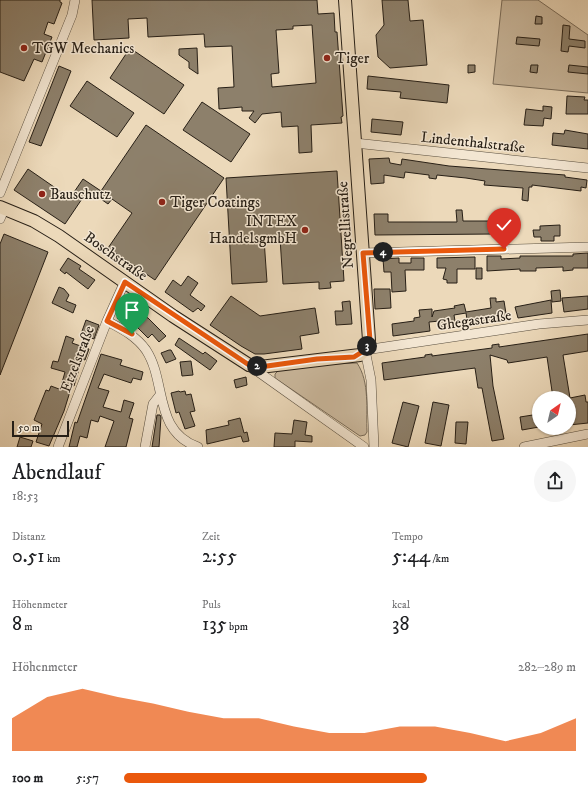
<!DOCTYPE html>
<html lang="de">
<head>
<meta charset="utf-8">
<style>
  body { margin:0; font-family:"IM FELL DW Pica",serif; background:#f6f6f6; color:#202124; height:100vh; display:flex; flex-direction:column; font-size:15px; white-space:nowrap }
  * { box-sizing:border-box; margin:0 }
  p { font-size:13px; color:#757577 }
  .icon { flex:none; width:22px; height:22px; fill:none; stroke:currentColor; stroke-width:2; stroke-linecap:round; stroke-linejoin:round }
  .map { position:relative; height:447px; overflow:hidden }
  .sheet { display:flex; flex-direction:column; background:#fff; flex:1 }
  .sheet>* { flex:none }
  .needle { width:26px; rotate:34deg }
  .buttons { position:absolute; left:532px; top:391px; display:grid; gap:8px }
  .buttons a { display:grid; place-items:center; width:44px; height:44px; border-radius:50%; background:#fff; box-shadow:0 1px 3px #0004; font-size:20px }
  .scale { position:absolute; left:12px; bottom:10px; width:57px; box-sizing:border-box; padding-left:4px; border:2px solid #271f16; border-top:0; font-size:11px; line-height:14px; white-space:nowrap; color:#271f16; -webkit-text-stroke:3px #f3e6d2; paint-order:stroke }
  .pin { position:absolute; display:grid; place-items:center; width:34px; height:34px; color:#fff; margin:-41px -17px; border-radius:50% 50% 50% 0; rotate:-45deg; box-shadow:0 0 4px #0007 }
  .pin .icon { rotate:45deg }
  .km { position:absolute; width:20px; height:20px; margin:-10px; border-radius:50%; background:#222; color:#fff; font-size:11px; line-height:20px; text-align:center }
  .round { display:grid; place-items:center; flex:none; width:42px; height:42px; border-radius:21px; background:#f6f6f6 }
  .overview { display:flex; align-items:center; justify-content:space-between; height:68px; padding:0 12px }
  h1 { font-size:22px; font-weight:600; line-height:30px }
  .metrics { display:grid; grid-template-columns:repeat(3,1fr); gap:6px; height:68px; padding:4px 12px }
  .metrics div { display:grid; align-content:center }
  .metrics b { font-size:20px; font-weight:600 }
  .metrics small { font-size:11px; font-weight:400 }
  .metrics p { font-size:11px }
  .chart { height:112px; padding:8px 12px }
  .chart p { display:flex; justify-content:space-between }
  .chart svg { width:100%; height:72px; margin-top:4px; fill:#ea580c; opacity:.7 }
  ul { padding:0 12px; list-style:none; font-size:13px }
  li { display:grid; grid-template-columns:64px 48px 1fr; align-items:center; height:30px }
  li i { height:10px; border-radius:5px; background:#ea580c }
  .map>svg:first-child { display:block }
  .green { fill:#cbb99e; stroke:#796c5a }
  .building { fill:#8d806b; stroke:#271f16; fill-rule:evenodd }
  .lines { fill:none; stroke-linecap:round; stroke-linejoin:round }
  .minor-casing { stroke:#584e3f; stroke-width:10 }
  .major-casing { stroke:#271f16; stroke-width:14 }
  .minor { stroke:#f3e6d2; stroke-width:9 }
  .major { stroke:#ecd9ba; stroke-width:12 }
  .route-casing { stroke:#fff; stroke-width:8 }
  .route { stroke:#ea580c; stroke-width:5 }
  .poi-dot { fill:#8f2418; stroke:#f3e6d2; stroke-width:1.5 }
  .labels { text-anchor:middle; stroke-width:3; stroke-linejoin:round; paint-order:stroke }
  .poi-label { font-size:15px; fill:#271f16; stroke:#f3e6d2; text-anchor:start }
  .street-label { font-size:15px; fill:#271f16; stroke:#f3e6d2 }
</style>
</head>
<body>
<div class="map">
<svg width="588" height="447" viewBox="0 0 588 447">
  <rect width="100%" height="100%" fill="#ecd9ba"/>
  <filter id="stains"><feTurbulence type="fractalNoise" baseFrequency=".005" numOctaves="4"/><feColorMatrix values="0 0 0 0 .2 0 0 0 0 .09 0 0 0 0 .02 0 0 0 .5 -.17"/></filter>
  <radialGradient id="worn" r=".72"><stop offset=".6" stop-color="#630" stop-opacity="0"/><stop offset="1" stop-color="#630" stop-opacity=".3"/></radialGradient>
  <path class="green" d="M502,0H538L588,35V93L493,84Z
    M357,363C370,382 366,410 367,432L365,435L360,436L275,378V374L280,369L333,364Z"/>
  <path class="building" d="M0,0H60V2L62,3L54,24L48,22L44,34L52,37L42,62L34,59L24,81L0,72Z
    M92,0H317L318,14L334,13L335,32H337L343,116L341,117L342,123L311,125L312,152L299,153L298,126L282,127L281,112L262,114L255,123L249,118L254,111H242V107L219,109L218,88L234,87L232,46L205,47L204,34L148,37L147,18L128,19L129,38L94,40ZM312,25L316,83L272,87L271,74L279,73L276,30L293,29V26Z
    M382,0H408L410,21L423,20L427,65L390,68L378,57L376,35L384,25Z
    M536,16L542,17V24H535Z
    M563,25L570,26L569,39L585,41V48L569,46L568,52L561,51Z
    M517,37L540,39L539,46L516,44Z
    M130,48L184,85L164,114L110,78Z
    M197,48L198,74L189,68V62L179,55V49Z
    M468,65H475V72L468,73Z
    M531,65H538L537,73L530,72Z
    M569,65L588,67V74L568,72Z
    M59,66L71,71L41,146L29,142Z
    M368,76L449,85L447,103L400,98L401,92L367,89Z
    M87,81L134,113L117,137L70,106Z
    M567,96L585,97L584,100H588V114H566Z
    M202,102L250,134L231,162L183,130Z
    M543,106L552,107L551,119L544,118L543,126L524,125L526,109L543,111Z
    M372,119L403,122L401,135L371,132Z
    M146,125L224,178L155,280L108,248L132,213L112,199L108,204L88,190L65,224L14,190L28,169L70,198L83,179L101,191Z
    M565,130L588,134V149L552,145L553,133L564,134Z
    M389,158L390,163L401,165L402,159L449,166L565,175V177L587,180L586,188L581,187V191L532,185V187H529L528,201L522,200L523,188L484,185L485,181L466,178L437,175L436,179L429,178V175L405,172L404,178L384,175V183L371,184L369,159Z
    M337,171L344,281L330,282L331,288L319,289V282L283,284L280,238L264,239L267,282L232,284L226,178Z
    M456,210H462L463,221H494V234L375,235L374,214H388V222H457Z
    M560,225V236H554V241H541V237H534L533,230H540V226Z
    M4,234L48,252L0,375V244Z
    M588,253V268H573V270L563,271V267L536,268V271H520V269L487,271V256H501V259L520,258V256H573V254Z
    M475,257V269H457V283H447V280L443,279L446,268H437V258Z
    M68,258L81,266L79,269L95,280L88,289L66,272L65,274L60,270Z
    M399,258V263H411V258H424V270H405L406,291L392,292L391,272H384L383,259Z
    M476,268H482V279H476Z
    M188,276L198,283L190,295L205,306L201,311L198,308L193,312L165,292L173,280L181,286Z
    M59,287L64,289L69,295L66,301L76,305L73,313L52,303Z
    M374,289H390L391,308L375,309Z
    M560,290L561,301L552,302L551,291Z
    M231,296L260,316L315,308L319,333L300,336L302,349L264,354H255L241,346L210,325Z
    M588,296V309L564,312L562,298Z
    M490,298H496V302L504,301L507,320L468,326L466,313L454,315L456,327L442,329L440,321L429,322L430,331L393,336L392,324L414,321V318L420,317L419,310L432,309V317L434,311L455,308L454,306L464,304L466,312L491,308Z
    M551,300L552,313L518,318L515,307Z
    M350,301L352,324L336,325L335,311H343L342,302Z
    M124,306L148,318L166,336L159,342L152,334L148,338L135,325L133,327L117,318Z
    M86,320L99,325L94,339L81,334Z
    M588,334V351L563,355L570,398L585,395L586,402H588V423L569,425V398H553L547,357L508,363L507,360L490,355L493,386L504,439L492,441L482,388H478L475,368L384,380L382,363L425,357V355L432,354V356L492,348V345L499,344V347Z
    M66,336L74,339L72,343L89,349L85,360L82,359L74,386L72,385L64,411L49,446L36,442L42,424L34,420L46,390L49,391L51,386L59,389L61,386L65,372L51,368L53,361L58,362Z
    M179,338L203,354L205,352L217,361L210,370L175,345Z
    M169,350H171L176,359L166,363L161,353Z
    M101,354L122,360L120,365L143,372L141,380L133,378L131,383L104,374L98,388L109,391L103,407L121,412L124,400L134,403L129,418L133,419L126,447H105L114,421L100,416L98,422L91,420L87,438L80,436L77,447H69L75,422L77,423Z
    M191,361L193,375L182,376L180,362Z
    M246,377L247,385L236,388L234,380Z
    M179,391L180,392L185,391L186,395L191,394L195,411L190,412L195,426L185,429L179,412L176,413L171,393Z
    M403,402L419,406L408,447L392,443Z
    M433,402L449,405L441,446L425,443Z
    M539,414V427L522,430L520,417Z
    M157,415H160L161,417L159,447H152Z
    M240,418L244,433L247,432L249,441L243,442L241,436L207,444L206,430L229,425L228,421Z
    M294,420L307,422L305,435L312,436V442L295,441V447H274L275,433L292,434Z
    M456,422H468L466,444L455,443Z
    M20,437L33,441L31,447H17Z"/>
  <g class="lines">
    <defs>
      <path id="minor" d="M355,143L588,168
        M0,193L72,15L75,0
        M0,219L4,209
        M363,253L588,247
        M107,321C122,329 136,336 146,350C167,382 153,431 198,447
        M250,366L364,447
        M58,447L107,321L125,281
        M145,447L153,404L160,395
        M374,447L371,380L365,350L539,324L588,320
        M524,447L588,434"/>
      <path id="major" d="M0,207L34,221L59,236L173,316L249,365L260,367L360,355L365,350L369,340L345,0"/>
    </defs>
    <use href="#minor" class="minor-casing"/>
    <use href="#major" class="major-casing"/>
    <use href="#minor" class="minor"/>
    <use href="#major" class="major"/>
  </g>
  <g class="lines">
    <defs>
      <path id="route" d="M132,334L107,321L125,282L249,365L260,367L317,359L354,357L365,350L370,340L363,253L504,249"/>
    </defs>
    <use href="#route" class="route-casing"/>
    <use href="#route" class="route"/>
  </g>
  <g class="poi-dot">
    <circle cx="24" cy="48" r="4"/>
    <circle cx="327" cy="58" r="4"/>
    <circle cx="42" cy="194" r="4"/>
    <circle cx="162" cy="202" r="4"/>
    <circle cx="305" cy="230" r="4"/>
  </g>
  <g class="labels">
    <g class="poi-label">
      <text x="32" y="53">TGW Mechanics</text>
      <text x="335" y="63">Tiger</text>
      <text x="50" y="199">Bauschutz</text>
      <text x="170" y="207">Tiger Coatings</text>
      <text x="297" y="226" text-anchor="end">INTEX<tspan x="297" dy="17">HandelsgmbH</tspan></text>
    </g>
    <g class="street-label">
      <text transform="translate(473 142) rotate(6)" y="5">Lindenthalstraße</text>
      <text transform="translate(345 225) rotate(-94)" y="5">Negrellistraße</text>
      <text transform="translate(116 256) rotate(35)" y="5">Boschstraße</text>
      <text transform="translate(474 320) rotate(-8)" y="5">Ghegastraße</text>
      <text transform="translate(77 359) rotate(-69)" y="5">Etzelstraße</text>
    </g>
  </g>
  <rect width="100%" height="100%" filter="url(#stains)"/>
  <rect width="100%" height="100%" fill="url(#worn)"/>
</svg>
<div class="buttons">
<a><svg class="needle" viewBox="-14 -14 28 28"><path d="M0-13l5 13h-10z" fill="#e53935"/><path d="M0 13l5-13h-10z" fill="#757577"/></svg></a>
</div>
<div class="scale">50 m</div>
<div class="pin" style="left:132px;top:334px;background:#1e9e55"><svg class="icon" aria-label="arrive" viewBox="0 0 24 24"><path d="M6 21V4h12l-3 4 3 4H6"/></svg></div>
<div class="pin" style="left:504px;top:249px;background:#d93025"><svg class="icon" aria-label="check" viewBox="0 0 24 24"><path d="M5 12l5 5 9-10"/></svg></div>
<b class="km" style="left:257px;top:366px">2</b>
<b class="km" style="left:367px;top:346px">3</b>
<b class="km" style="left:383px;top:252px">4</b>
</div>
<section class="sheet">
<div class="overview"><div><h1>Abendlauf</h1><p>18:53</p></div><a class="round"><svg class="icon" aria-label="share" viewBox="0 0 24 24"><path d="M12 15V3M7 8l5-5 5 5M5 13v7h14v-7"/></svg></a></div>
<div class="metrics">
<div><p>Distanz</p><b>0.51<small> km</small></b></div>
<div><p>Zeit</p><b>2:55</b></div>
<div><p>Tempo</p><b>5:44<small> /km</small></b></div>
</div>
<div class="metrics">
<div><p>Höhenmeter</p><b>8<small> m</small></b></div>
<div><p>Puls</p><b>135<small> bpm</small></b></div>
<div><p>kcal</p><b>38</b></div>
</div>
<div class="chart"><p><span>Höhenmeter</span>282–289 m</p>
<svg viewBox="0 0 160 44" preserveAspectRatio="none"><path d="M0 44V24L10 11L20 6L30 11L40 15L50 20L60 24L70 24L80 29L90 33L100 33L110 29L120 29L130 33L140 38L150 33L160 24V44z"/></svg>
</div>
<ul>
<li><b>100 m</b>5:57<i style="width:67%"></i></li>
</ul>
</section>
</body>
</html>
